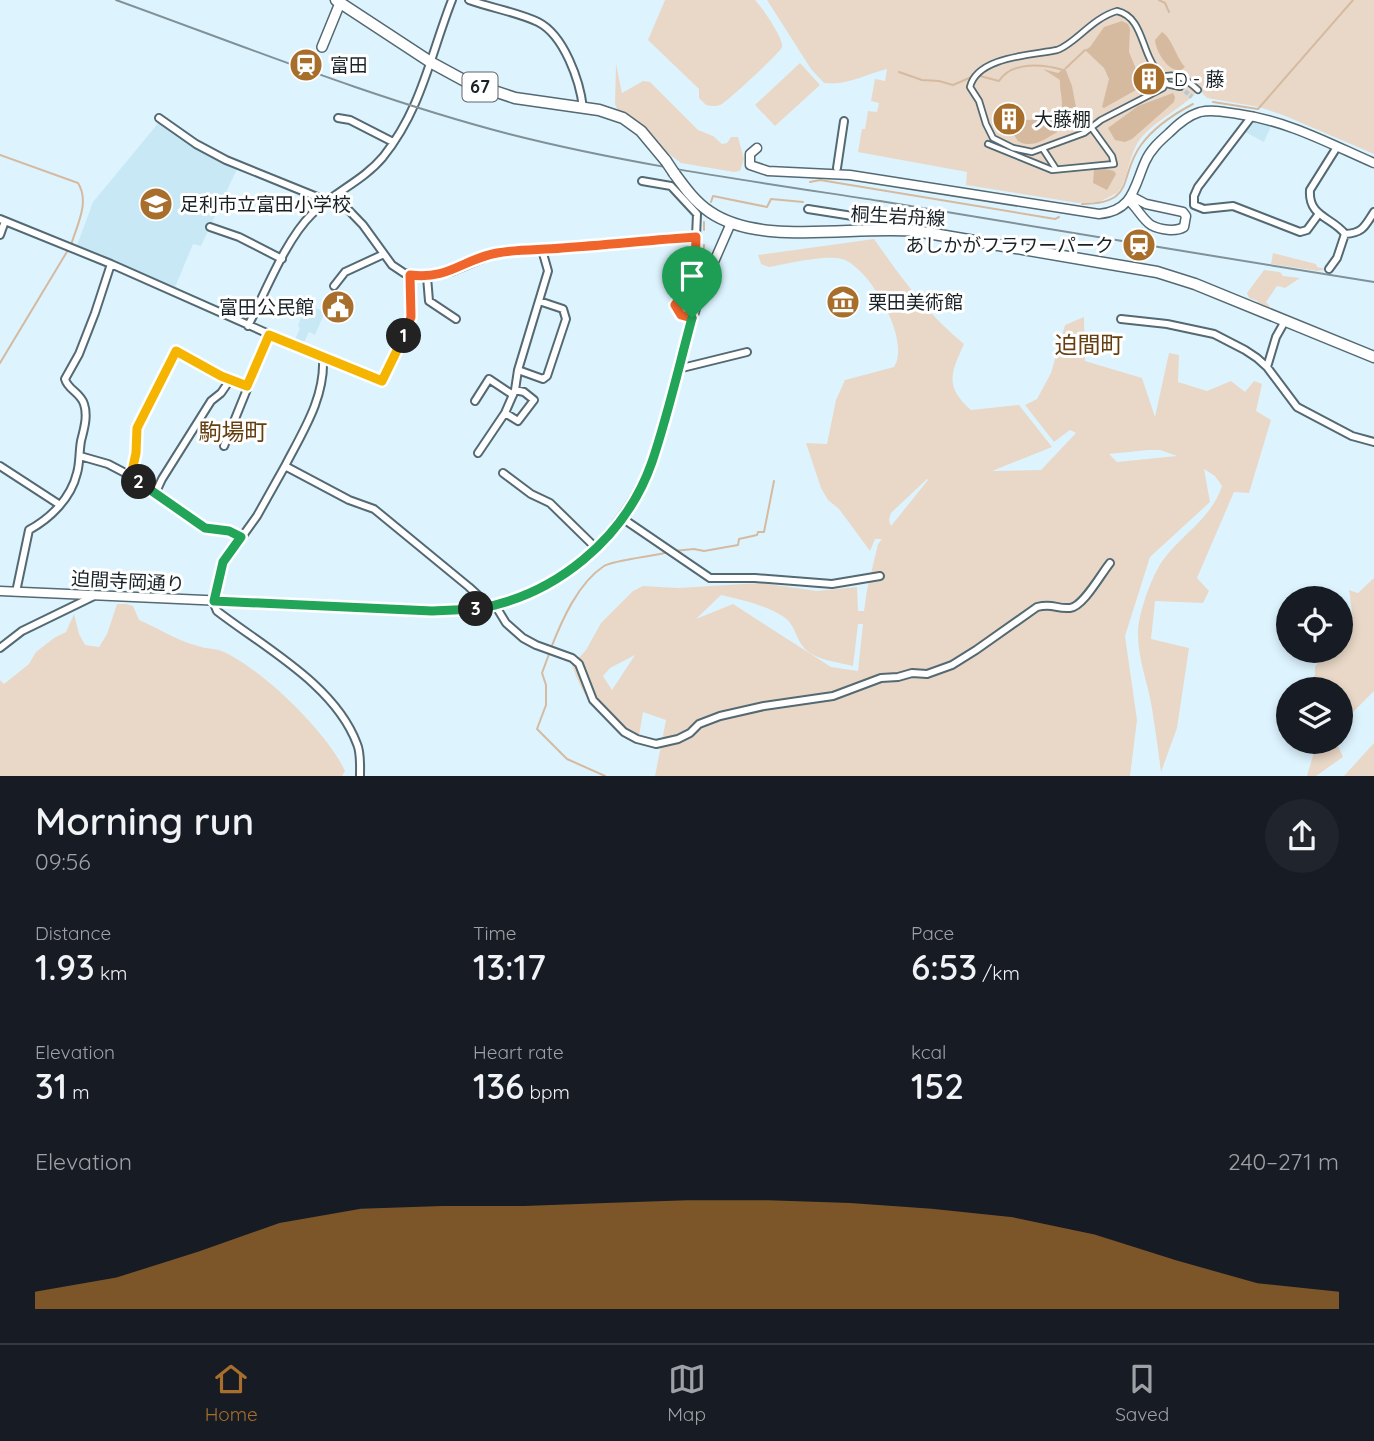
<!DOCTYPE html>
<html lang="en">
<head>
<meta charset="utf-8">
<style>
  body { margin:0; font-family:Quicksand,"Noto Sans JP",sans-serif; background:#20242c; color:#f1f3f6; height:100vh; display:flex; flex-direction:column; font-size:26px; white-space:nowrap }
  * { box-sizing:border-box; margin:0 }
  p { font-size:23px; color:#9ea1a6 }
  .icon { flex:none; width:38px; height:38px; fill:none; stroke:currentColor; stroke-width:2; stroke-linecap:round; stroke-linejoin:round }
  .map { position:relative; height:776px; overflow:hidden }
  .side { display:flex; flex-direction:column; background:#171b24; flex:1 }
  .side>* { flex:none }
  .controls { position:absolute; left:1276px; top:586px; display:grid; gap:14px }
  .controls a { display:grid; place-items:center; width:77px; height:77px; border-radius:50%; background:#171b24; box-shadow:0 4px 10px #0003; font-size:35px }
  .pin { position:absolute; display:grid; place-items:center; width:60px; height:60px; color:#fff; margin:-72px -30px; border-radius:50% 50% 50% 0; rotate:-45deg; box-shadow:0 0 7px #0007 }
  .pin .icon { rotate:45deg }
  .km { position:absolute; width:35px; height:35px; margin:-18px; border-radius:50%; background:#222; color:#fff; font-size:19px; line-height:35px; text-align:center }
  .round { display:grid; place-items:center; flex:none; width:74px; height:74px; border-radius:37px; background:#20242c }
  .head { display:flex; align-items:center; justify-content:space-between; height:119px; padding:0 35px }
  h1 { font-size:38px; font-weight:600; line-height:52px }
  .stats { display:grid; grid-template-columns:repeat(3,1fr); gap:10px; height:119px; padding:7px 35px }
  .stats div { display:grid; align-content:center }
  .stats b { font-size:35px; font-weight:600 }
  .stats small { font-size:19px; font-weight:400 }
  .stats p { font-size:19px }
  .chart { height:196px; padding:14px 35px }
  .chart p { display:flex; justify-content:space-between }
  .chart svg { width:100%; height:126px; margin-top:7px; fill:#a76e2c; opacity:.7 }
  .menu { display:flex; justify-content:space-around; align-items:center; height:98px; border-top:2px solid #363941; background:#171b24; font-size:19px; color:#9ea1a6 }
  .menu a { display:grid; justify-items:center; gap:4px }
  .menu .active { color:#a76e2c }
  .map>svg:first-child { display:block }
  .built { fill:#c8e8f6 }
  .green { fill:#e9d8c7; fill-rule:evenodd }
  .water { fill:#d5baa0 }
  .lines { fill:none; stroke-linecap:round; stroke-linejoin:round }
  .stream { stroke:#d5baa0; stroke-width:2 }
  .pedestrian-tunnel { stroke:#b6cad4; stroke-width:4.5; stroke-dasharray:4.5 2; stroke-linecap:butt }
  .pedestrian-casing { stroke:#546972; stroke-width:8 }
  .minor-casing { stroke:#546972; stroke-width:10 }
  .tertiary-casing { stroke:#546972; stroke-width:11 }
  .secondary-casing { stroke:#546972; stroke-width:12 }
  .primary-casing { stroke:#546972; stroke-width:13 }
  .pedestrian { stroke:#fff; stroke-width:4.5 }
  .minor { stroke:#fff; stroke-width:6 }
  .tertiary { stroke:#fff; stroke-width:8 }
  .secondary { stroke:#fff; stroke-width:9 }
  .primary { stroke:#fff; stroke-width:10 }
  .rail { stroke:#809198; stroke-width:2 }
  .primary-bridge-casing { stroke:#546972; stroke-width:13; stroke-linecap:butt }
  .primary-bridge { stroke:#fff; stroke-width:10 }
  .split-1-casing { stroke:#fff; stroke-width:14 }
  .split-2-casing { stroke:#fff; stroke-width:14 }
  .split-3-casing { stroke:#fff; stroke-width:14 }
  .split-4-casing { stroke:#fff; stroke-width:14 }
  .split-1 { stroke:#f0652b; stroke-width:9 }
  .split-2 { stroke:#f5b400; stroke-width:9 }
  .split-3 { stroke:#22a559; stroke-width:9 }
  .split-4 { stroke:#22a559; stroke-width:9 }
  .labels { text-anchor:middle; stroke-width:6; stroke-linejoin:round; paint-order:stroke }
  .shield { fill:#fff; stroke:#5e6467; stroke-width:2 }
  .shield-label { font-size:18px; font-weight:bold; fill:#192226 }
  .poi-label { font-size:19px; fill:#192226; stroke:#fff; text-anchor:start }
  .street-label { font-size:19px; fill:#192226; stroke:#fff }
  .quarter-label { font-size:23px; fill:#653f10; stroke:#fff }
</style>
</head>
<body>
<div class="map">
<svg width="1374" height="776" viewBox="0 0 1374 776">
  <rect width="100%" height="100%" fill="#ddf4ff"/>
  <path class="built" d="M160,121L199,150L236,167L237,169L201,246L193,244L174,290L76,248L93,202Z
    M1256,121L1272,124L1264,142L1245,132Z
    M306,304L325,312L315,335L309,332L302,347L293,344L300,328L298,326Z"/>
  <path class="green" d="M665,0H755C762,7 784,39 782,47C780,53 729,100 722,104C717,107 711,106 706,105L699,98V89L648,40Z
    M767,0H1374V154L1283,115L1259,107L1207,98L1199,90C1182,109 1146,125 1136,146C1129,159 1128,175 1121,188L1117,193L1099,202L1078,203L966,185L967,172L858,152L862,129H865L868,111L877,112L879,103L871,101L875,79L885,81L887,69C865,74 848,86 824,83L811,69Z
    M800,63L820,85L775,126L755,105Z
    M616,64L622,93L643,81L650,82L698,130L713,136L722,144L727,143L731,137H738L744,159L740,171L734,172L681,163L664,150L650,132L617,109L615,104Z
    M874,239C901,277 927,314 964,344C951,373 944,386 971,410L1019,405L1052,447L992,471L1041,470L1076,433L1070,430L1054,442L1025,405L1037,399L1051,373L1065,325L1084,317L1085,361L1142,378L1155,417L1169,353L1179,355L1178,382L1207,391L1231,381L1245,392L1254,381L1262,384L1256,411L1271,420L1249,493L1234,492L1197,578L1209,591L1203,603L1155,601L1151,639L1189,648L1177,728L1161,772C1158,749 1155,726 1151,703C1147,681 1138,658 1138,635C1137,616 1152,575 1163,560C1183,533 1211,519 1222,486L1215,476L1204,469L1210,502L1150,557L1125,636L1137,720L1130,776H655L666,720L643,712L639,736C601,717 586,706 572,665L586,650L601,623L633,591L643,586L678,588L760,583L817,591L857,587L858,611H864L867,590L878,544L882,539H875L870,551L839,509L828,500L821,488L806,443L827,444L836,400L845,380L894,367C911,341 872,272 845,260C830,253 787,264 769,267L761,264L758,255ZM1148,450H1160L1177,456L1117,462L1109,454ZM927,479L928,480L891,526L889,520L891,513ZM721,595C742,600 766,605 784,617C795,624 796,640 805,649C816,660 838,662 853,666L858,624H863L858,671L831,667L733,604L696,619ZM635,655L612,690L603,676L610,668Z
    M1273,253L1316,264L1317,267L1326,269L1318,271L1271,264Z
    M1264,270L1280,272L1283,276L1300,278L1285,288L1277,286L1266,302L1271,308L1269,310L1256,305L1258,301L1249,298L1247,293Z
    M1374,578V691L1341,724L1340,690L1310,689L1315,674V667L1325,651H1340L1341,628L1352,611L1349,590L1358,593Z
    M117,604H126L133,606L139,620C158,628 178,641 198,646C206,649 216,648 224,652C263,670 327,732 345,771L342,776H0V680L4,684L29,664L36,652L54,638L66,632L74,614L79,634L85,645L99,647L107,634Z
    M1317,742H1336L1343,757L1316,776H1307Z
    M1374,743V776H1344Z"/>
  <path class="water" d="M1122,21L1128,24L1130,29L1129,52L1143,86L1104,108L1102,107L1109,79L1104,68L1085,50L1090,47L1104,27Z
    M1162,32C1172,38 1176,57 1185,67L1180,71C1167,70 1156,52 1155,40Z
    M1065,68L1072,86L1078,118L1073,120L1070,114L1054,120L1057,132C1044,140 1032,149 1018,141L1014,135L998,131L1011,130L1025,120L1047,119L1060,113C1065,104 1059,91 1060,80L1043,69L1058,73Z
    M1173,93L1175,97L1174,102L1132,139L1125,142L1115,140L1108,128L1138,106Z
    M1105,169L1114,171L1116,174L1107,190L1093,183L1094,170Z"/>
  <g class="lines">
    <path class="stream" d="M1159,0L1165,3L1169,12
      M1066,68L1085,50
      M899,72L922,80L939,81L953,85L974,76
      M980,76L999,81C1012,61 1043,64 1063,70
      M1213,102L1258,109L1353,0
      M0,155L78,183C90,202 77,225 71,245
      M810,182L820,180L1055,219L1059,217
      M711,202L713,196L767,207L771,199L803,202
      M1082,204C1137,204 1118,176 1141,145C1154,127 1174,114 1193,104
      M704,230V222
      M703,257L704,245
      M0,363L68,250
      M674,551L694,549L704,551L738,545L739,539L757,535L758,532H764L774,481
      M551,648C562,620 578,583 604,566C613,560 655,556 669,552
      M549,654L542,673L546,685V705L537,729L567,759L605,776"/>
    <path class="pedestrian-tunnel" d="M1180,87L1192,97"/>
    <defs>
      <path id="pedestrian" d="M1117,11C1139,16 1141,41 1150,59C1154,68 1160,75 1166,82L1163,88L1101,120L1084,133L1032,152L1013,148L993,138L986,124L979,101L970,87C977,56 1034,55 1057,50C1074,45 1092,18 1117,11Z
        M1162,77C1178,72 1187,80 1198,90
        M1166,84L1180,87
        M988,144L1052,170L1114,164L1112,156L1091,127
        M1043,149L1056,169"/>
      <path id="minor" d="M469,0C491,8 517,12 538,22C564,35 580,81 583,108
        M1252,116L1198,187L1194,196V205L1204,209L1233,206L1300,232L1307,230L1318,215
        M159,118L196,144L226,160L327,201
        M338,118L350,120L393,142
        M1337,147L1310,190C1308,217 1332,217 1345,234C1363,233 1365,226 1374,212
        M837,168L844,121
        M335,196L363,225L392,265L404,273L418,276L451,272L499,252L594,246L665,238L696,237L697,214L671,186L642,181
        M808,209L897,223L900,224L901,230
        M0,219L111,264L323,358L382,381L411,317L409,275
        M210,227L239,237L282,259
        M0,235L5,221
        M1329,269L1337,258L1345,234
        M427,277L429,301L456,319
        M334,286L345,272L384,254
        M1121,319L1167,324L1214,334L1245,350L1257,358L1267,367L1297,407L1352,436L1374,442
        M248,326C265,293 286,239 312,214C334,192 363,181 383,157C422,108 430,56 452,0
        M1267,367L1276,337L1285,321
        M678,369L747,352
        M518,370L543,379L547,376L566,319L563,309L539,301
        M475,401L489,379L513,395
        M505,413L518,421L534,400L524,392L515,390
        M224,446L269,335
        M478,453L505,413L515,390L518,370L548,271L542,250
        M80,456L108,464L131,476L205,528L229,531L241,537
        M0,466L60,505
        M285,466C303,431 325,398 323,358
        M503,473L531,494L550,503L596,548
        M131,476L136,453L137,428L176,351L230,380
        M155,494L162,479L211,401L221,393L230,380L247,386
        M622,518L710,578H755L832,584L880,576
        M16,592L29,530C51,518 71,498 77,473C80,463 79,452 81,441C84,429 88,416 84,404C80,392 68,390 65,379L79,354L95,313L111,264
        M495,605L506,623L523,638L536,645L572,658L579,664L593,700L624,732L637,739L656,744L678,739L690,733L699,724L720,716L764,706L833,696L881,678L898,677L912,673L927,674L952,665L976,650L1037,607C1054,603 1055,609 1070,608C1083,607 1101,574 1110,563
        M0,648L22,631L94,596
        M360,776C360,766 361,753 357,744C335,685 265,648 217,611L214,604L224,562L257,516L285,466L349,500L374,509L469,587L481,598L483,608"/>
      <path id="tertiary" d="M757,148L750,154V165L768,171L850,175L1099,214C1133,211 1134,187 1145,162C1150,150 1160,141 1169,133C1178,124 1187,116 1200,112C1212,109 1225,112 1238,114C1288,121 1328,143 1374,163
        M1128,200C1137,207 1142,219 1151,225C1160,230 1176,232 1184,227L1186,216L1183,212L1146,204L1131,196
        M692,318L681,315L675,305C678,298 685,294 688,287C696,271 698,254 696,237
        M0,591L450,611C546,606 614,550 652,463L699,296L731,223"/>
      <path id="secondary" d="M322,47L340,3"/>
      <path id="primary" d="M336,0L432,63L467,82L515,98L599,110L623,118L641,131L666,161
        M674,173C685,188 695,202 710,212C761,247 855,225 916,231L1157,272L1195,284L1374,357"/>
    </defs>
    <use href="#pedestrian" class="pedestrian-casing"/>
    <use href="#minor" class="minor-casing"/>
    <use href="#tertiary" class="tertiary-casing"/>
    <use href="#secondary" class="secondary-casing"/>
    <use href="#primary" class="primary-casing"/>
    <use href="#pedestrian" class="pedestrian"/>
    <use href="#minor" class="minor"/>
    <use href="#tertiary" class="tertiary"/>
    <use href="#secondary" class="secondary"/>
    <use href="#primary" class="primary"/>
    <path class="rail" d="M116,0C246,47 375,99 509,134C631,165 757,182 880,201C1045,228 1209,256 1374,282"/>
    <defs>
      <path id="primary-bridge" d="M666,161L674,173"/>
    </defs>
    <use href="#primary-bridge" class="primary-bridge-casing"/>
    <use href="#primary-bridge" class="primary-bridge"/>
  </g>
  <g class="lines">
    <defs>
      <path id="split-1" d="M404,336L411,317L410,275C449,280 463,259 497,253C518,249 541,250 562,248C607,245 651,240 696,237L695,269L689,286L675,305L681,315L692,318"/>
      <path id="split-2" d="M139,482L131,476L136,453L137,428L176,351L221,376L247,386L269,335L382,381L404,336"/>
      <path id="split-3" d="M139,482L205,528L229,531L241,537L223,562L214,601L432,611L476,609"/>
      <path id="split-4" d="M476,609C555,596 625,539 652,462C668,415 679,366 692,318"/>
    </defs>
    <use href="#split-1" class="split-1-casing"/>
    <use href="#split-2" class="split-2-casing"/>
    <use href="#split-3" class="split-3-casing"/>
    <use href="#split-4" class="split-4-casing"/>
    <use href="#split-1" class="split-1"/>
    <use href="#split-2" class="split-2"/>
    <use href="#split-3" class="split-3"/>
    <use href="#split-4" class="split-4"/>
  </g>
  <defs>
    <symbol id="station-disc" viewBox="-11 -11 22 22"><circle r="9.5" fill="#a76e2c" stroke="#fff"/><path d="M-3-6H3Q5-6 5-4V2Q5 4 3 4L4.5 6H3L1.5 4h-3L-3 6H-4.5L-3 4Q-5 4-5 2V-4Q-5-6-3-6ZM-3.5-4v3h7v-3ZM-3.5 1v1.5H-2V1ZM2 1v1.5H3.5V1Z" fill="#fff"/></symbol>
    <symbol id="building-disc" viewBox="-11 -11 22 22"><circle r="9.5" fill="#a76e2c" stroke="#fff"/><path d="M-4-6H4V6H1V3H-1V6H-4ZM-2.5-4.3h1.7v1.8h-1.7ZM.8-4.3h1.7v1.8H.8ZM-2.5-1h1.7V.8h-1.7ZM.8-1h1.7V.8H.8Z" fill="#fff"/></symbol>
    <symbol id="school-disc" viewBox="-11 -11 22 22"><circle r="9.5" fill="#a76e2c" stroke="#fff"/><path d="M0-5L7-2L0 1L-7-2ZM-4 1L0 2.5L4 1V4Q0 6-4 4Z" fill="#fff"/></symbol>
    <symbol id="museum-disc" viewBox="-11 -11 22 22"><circle r="9.5" fill="#a76e2c" stroke="#fff"/><path d="M0-6L6-3V-2H-6V-3ZM-5-1h2V3h-2ZM-1-1h2V3h-2ZM3-1h2V3H3ZM-6 4H6V6H-6Z" fill="#fff"/></symbol>
    <symbol id="civic-disc" viewBox="-11 -11 22 22"><circle r="9.5" fill="#a76e2c" stroke="#fff"/><path d="M-.6-6.5H3V-4.5H.6V-3L4-1V1h2V6H-6V1h2V-1L-.6-3ZM-1.2 2.5V6h2.4V2.5Z" fill="#fff"/></symbol>
  </defs>
  <g fill-rule="evenodd">
    <use href="#station-disc" x="287" y="46" width="38" height="38"/>
    <use href="#building-disc" x="1130" y="60" width="38" height="38"/>
    <use href="#building-disc" x="990" y="100" width="38" height="38"/>
    <use href="#school-disc" x="137" y="185" width="38" height="38"/>
    <use href="#station-disc" x="1120" y="226" width="38" height="38"/>
    <use href="#museum-disc" x="824" y="283" width="38" height="38"/>
    <use href="#civic-disc" x="319" y="288" width="38" height="38"/>
  </g>
  <g class="labels">
    <rect class="shield" x="462.5" y="72.5" width="35" height="29" rx="5"/>
    <g class="shield-label">
      <text x="480" y="93">67</text>
    </g>
    <g class="poi-label">
      <text x="330" y="72">富田</text>
      <text x="1174" y="86">D - 藤</text>
      <text x="1034" y="126">大藤棚</text>
      <text x="180" y="211">足利市立富田小学校</text>
      <text x="1114" y="252" text-anchor="end">あしかがフラワーパーク</text>
      <text x="868" y="309">栗田美術館</text>
      <text x="314" y="314" text-anchor="end">富田公民館</text>
    </g>
    <g class="street-label">
      <text transform="translate(898 216) rotate(3)" y="7">桐生岩舟線</text>
      <text transform="translate(128 581) rotate(3)" y="7">迫間寺岡通り</text>
    </g>
    <g class="quarter-label">
      <text x="1089" y="353">迫間町</text>
      <text x="233" y="440">駒場町</text>
    </g>
  </g>
</svg>
<div class="controls">
<a><svg class="icon" aria-label="locate" viewBox="0 0 24 24"><circle cx="12" cy="12" r="6"/><path d="M12 2v4M12 18v4M2 12h4M18 12h4"/></svg></a>
<a><svg class="icon" aria-label="layers" viewBox="0 0 24 24"><path d="M12 4l9 5-9 5-9-5zM3 14l9 5 9-5"/></svg></a>
</div>
<div class="pin" style="left:692px;top:318px;background:#1e9e55"><svg class="icon" aria-label="arrive" viewBox="0 0 24 24"><path d="M6 21V4h12l-3 4 3 4H6"/></svg></div>
<b class="km" style="left:404px;top:336px">1</b>
<b class="km" style="left:139px;top:482px">2</b>
<b class="km" style="left:476px;top:609px">3</b>
</div>
<section class="side">
<div class="head"><div><h1>Morning run</h1><p>09:56</p></div><a class="round"><svg class="icon" aria-label="share" viewBox="0 0 24 24"><path d="M12 15V3M7 8l5-5 5 5M5 13v7h14v-7"/></svg></a></div>
<div class="stats">
<div><p>Distance</p><b>1.93<small> km</small></b></div>
<div><p>Time</p><b>13:17</b></div>
<div><p>Pace</p><b>6:53<small> /km</small></b></div>
</div>
<div class="stats">
<div><p>Elevation</p><b>31<small> m</small></b></div>
<div><p>Heart rate</p><b>136<small> bpm</small></b></div>
<div><p>kcal</p><b>152</b></div>
</div>
<div class="chart"><p><span>Elevation</span>240–271 m</p>
<svg viewBox="0 0 160 44" preserveAspectRatio="none"><path d="M0 44V38L10 33L20 24L30 14L40 9L50 8L60 8L70 7L80 6L90 6L100 7L110 9L120 12L130 18L140 27L150 35L160 38V44z"/></svg>
</div>
</section>
<nav class="menu">
<a class="active"><svg class="icon" aria-label="home" viewBox="0 0 24 24"><path d="M3 11l9-7 9 7M6 9v11h12V9"/></svg>Home</a>
<a><svg class="icon" aria-label="map" viewBox="0 0 24 24"><path d="M3 6l6-2 6 2 6-2v14l-6 2-6-2-6 2zM9 4v14M15 6v14"/></svg>Map</a>
<a><svg class="icon" aria-label="saved" viewBox="0 0 24 24"><path d="M7 4h10v16l-5-4-5 4z"/></svg>Saved</a>
</nav>
</body>
</html>
